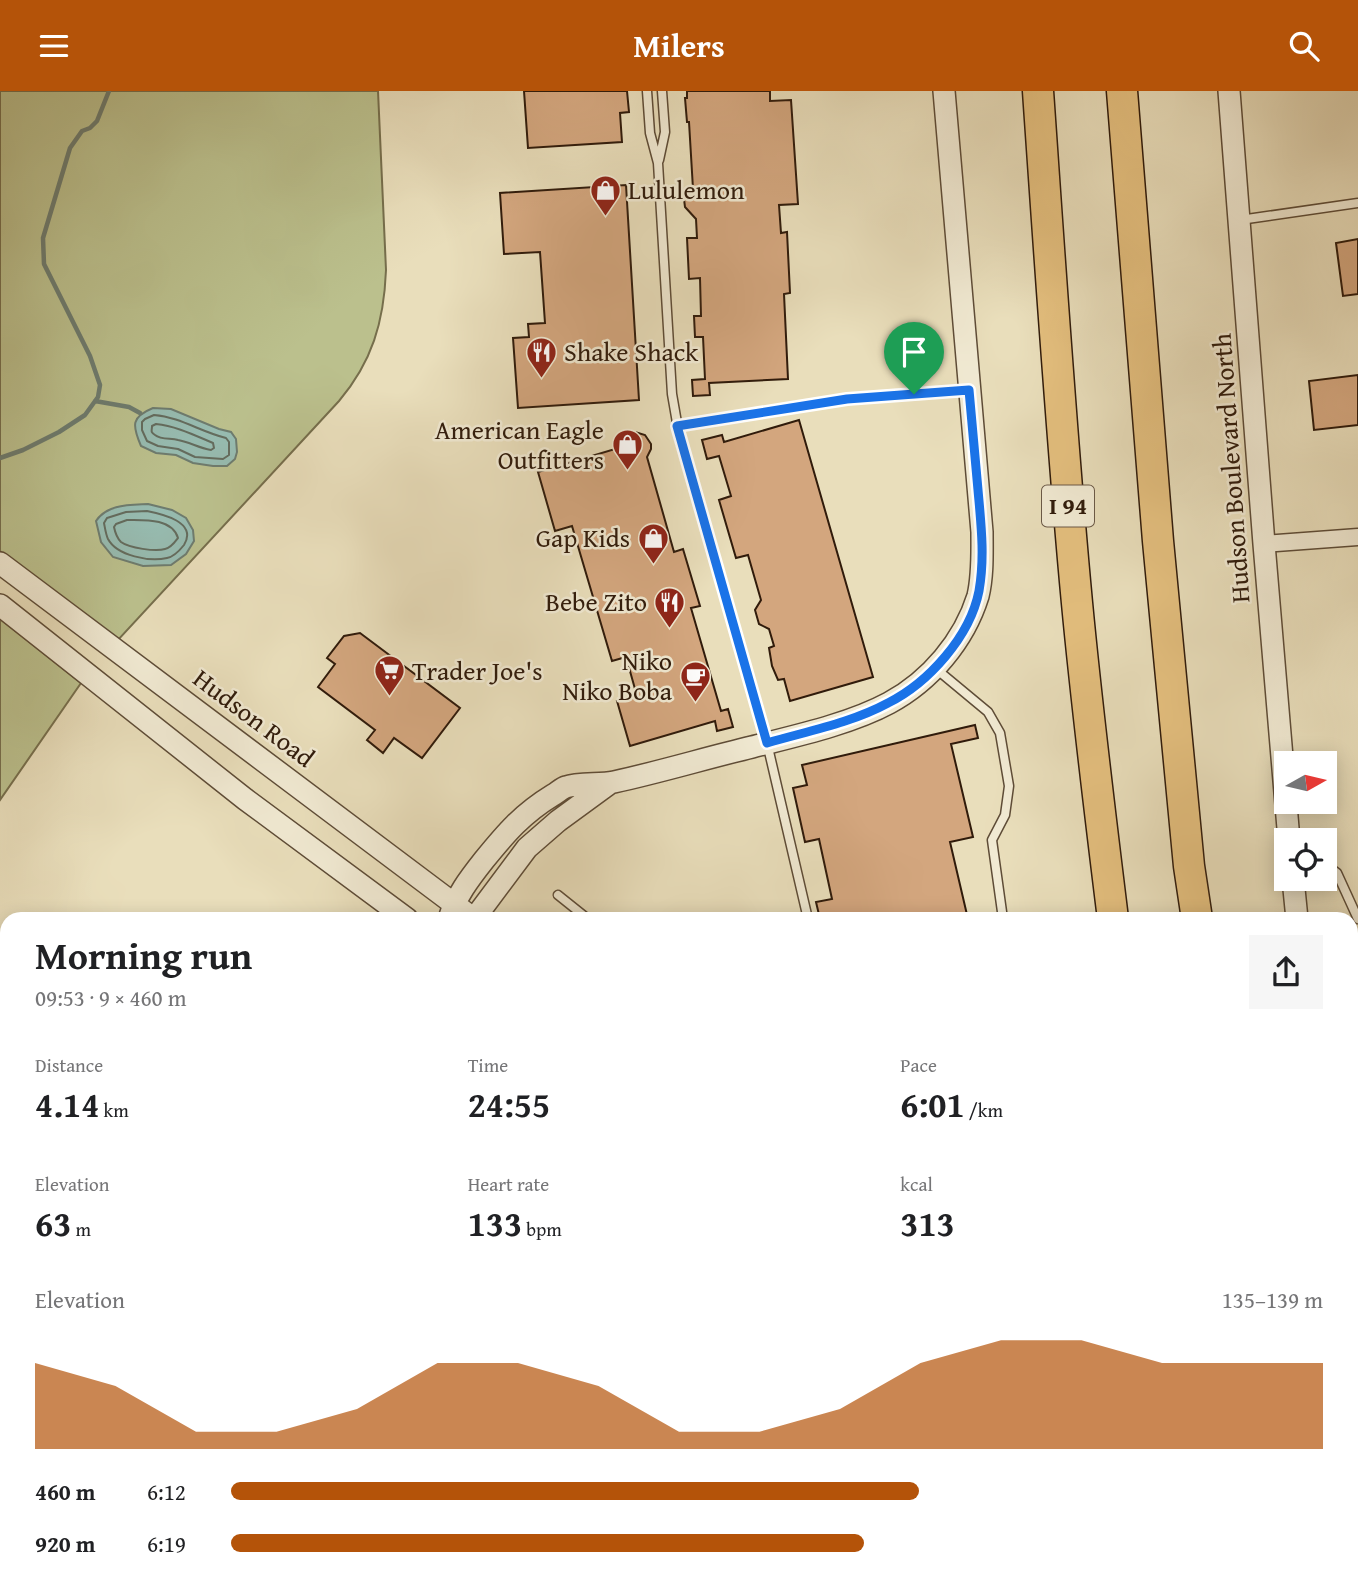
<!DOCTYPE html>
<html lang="en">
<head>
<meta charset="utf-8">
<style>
  body { margin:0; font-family:"Gentium Book Plus",serif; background:#f6f6f6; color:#202124; height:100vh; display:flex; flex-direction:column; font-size:26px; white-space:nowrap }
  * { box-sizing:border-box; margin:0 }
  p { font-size:23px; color:#757577 }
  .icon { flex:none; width:38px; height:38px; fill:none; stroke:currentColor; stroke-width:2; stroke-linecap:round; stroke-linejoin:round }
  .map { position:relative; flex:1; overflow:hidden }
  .panel { position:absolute; left:0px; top:821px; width:1358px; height:674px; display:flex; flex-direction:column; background:#fff; border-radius:21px 21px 0 0; box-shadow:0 4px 18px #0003 }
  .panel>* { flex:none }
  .needle { width:46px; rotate:82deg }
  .tools { position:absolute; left:1274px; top:660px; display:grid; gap:14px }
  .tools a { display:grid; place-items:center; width:63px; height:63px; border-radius:0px; background:#fff; box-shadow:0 4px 18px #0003; font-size:35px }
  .pin { position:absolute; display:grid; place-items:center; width:60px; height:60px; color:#fff; margin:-72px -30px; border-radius:50% 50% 50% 0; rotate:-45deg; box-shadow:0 0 7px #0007 }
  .pin .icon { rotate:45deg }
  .round { display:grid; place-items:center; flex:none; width:74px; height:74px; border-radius:0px; background:#f6f6f6 }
  .headline { display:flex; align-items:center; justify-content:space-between; height:119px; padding:0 35px }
  h1 { font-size:38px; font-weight:800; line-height:52px }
  .figures { display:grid; grid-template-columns:repeat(3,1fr); gap:10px; height:119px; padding:7px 35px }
  .figures div { display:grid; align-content:center }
  .figures b { font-size:35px; font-weight:800 }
  .figures small { font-size:19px; font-weight:400 }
  .figures p { font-size:19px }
  .chart { height:196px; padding:14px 35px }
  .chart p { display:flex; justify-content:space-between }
  .chart svg { width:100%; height:126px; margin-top:7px; fill:#b45309; opacity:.7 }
  ul { padding:0 35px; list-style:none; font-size:23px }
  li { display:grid; grid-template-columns:112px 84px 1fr; align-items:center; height:52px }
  li i { height:18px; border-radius:9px; background:#b45309 }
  header { display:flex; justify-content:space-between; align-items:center; height:91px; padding:0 35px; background:#b45309; color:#fff; font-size:32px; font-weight:800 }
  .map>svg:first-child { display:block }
  .green { fill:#bbc08d; stroke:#766e4c; stroke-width:2 }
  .water { fill:#97bcb1; stroke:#6e7c6f; stroke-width:2 }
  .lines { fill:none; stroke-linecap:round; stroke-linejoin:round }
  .shore { stroke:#646c5e; stroke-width:2 }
  .stream { stroke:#6e7c6f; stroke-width:4.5 }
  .building { fill:#d3a67e; stroke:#301b0b; stroke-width:2 }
  .service-casing { stroke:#5e4c37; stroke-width:11 }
  .minor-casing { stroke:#5e4c37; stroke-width:19 }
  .tertiary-casing { stroke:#5e4c37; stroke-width:24 }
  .motorway-casing { stroke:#301b0b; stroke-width:33 }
  .service { stroke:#f1ead3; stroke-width:8 }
  .minor { stroke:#f1ead3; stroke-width:16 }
  .tertiary { stroke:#f1ead3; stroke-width:21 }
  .motorway { stroke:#e4bf7e; stroke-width:30 }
  .route-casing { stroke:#fff; stroke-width:14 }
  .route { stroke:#1a73e8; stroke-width:9 }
  .labels { text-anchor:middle; stroke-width:5; stroke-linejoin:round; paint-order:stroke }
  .shield { fill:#f1ead3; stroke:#6a5947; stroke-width:2 }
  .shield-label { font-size:24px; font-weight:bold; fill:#301b0b }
  .poi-label { font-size:26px; fill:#301b0b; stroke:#f1ead3; text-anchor:end }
  .street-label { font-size:26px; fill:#301b0b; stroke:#f1ead3 }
</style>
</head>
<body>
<header><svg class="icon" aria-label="menu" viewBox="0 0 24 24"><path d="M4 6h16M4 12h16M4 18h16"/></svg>Milers<svg class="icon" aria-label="search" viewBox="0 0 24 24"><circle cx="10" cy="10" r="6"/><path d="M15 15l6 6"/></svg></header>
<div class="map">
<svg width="1358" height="1494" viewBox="0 0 1358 1494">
  <rect width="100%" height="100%" fill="#e9debb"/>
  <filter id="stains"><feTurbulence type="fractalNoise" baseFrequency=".00286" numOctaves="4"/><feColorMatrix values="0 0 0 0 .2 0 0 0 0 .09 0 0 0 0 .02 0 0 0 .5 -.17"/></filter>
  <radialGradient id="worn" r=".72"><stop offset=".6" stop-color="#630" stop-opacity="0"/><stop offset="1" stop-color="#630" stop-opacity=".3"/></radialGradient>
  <path class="green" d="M0,0H378L386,179C384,231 372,271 339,310L118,549L0,460Z
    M0,528L81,592L0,709Z"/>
  <path class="water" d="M153,317L171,318L219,338L231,341L236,348L237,361L235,368L227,375H213L193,372L176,364L156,362L141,355C132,334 131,326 153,317Z
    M148,413L172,419L186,427L193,439L194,450L186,463L171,474L143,475L113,466L101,451L96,430C107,413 129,414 148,413Z"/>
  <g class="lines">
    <path class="shore" d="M154,324C180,326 201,341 226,347L229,351V364L223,368L195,366L178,358L158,355L147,350L142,339V331L145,328Z
      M156,333C176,335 194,344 213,352L214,357L211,359C198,357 190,351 178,349C171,347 161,349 155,344C150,341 152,340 152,335Z
      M147,420C162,423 198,431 184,454C180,459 173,466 167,467C150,471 117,465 108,448C106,444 105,437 104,432L107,427L126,421Z
      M127,429C144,429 172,427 178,447C175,451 171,457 165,458C156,461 129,457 121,451C117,447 115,441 114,436L116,433Z"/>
    <path class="stream" d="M95,310L129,316L140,322
      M0,367L23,359L59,341L85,324L98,306L100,294L90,265L44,173L43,147L70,57L82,40L90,37L97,30L109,0"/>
  </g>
  <path class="building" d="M524,0H627L629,21L620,22L622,51L528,57Z
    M687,0H770V10L791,9L798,113L779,114L781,142L787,141L790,202L784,203L788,288L709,292L710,304L693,305L692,289L705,288L703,246H695L694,225H701L700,187L689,188L687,147H697L696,128L685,116L684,108L693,98L689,31H687L685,7H687Z
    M626,94L639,309L518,317L513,247L529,246L528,233L545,232L540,161L504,163L500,102Z
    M1358,148V203L1343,205L1336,152Z
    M1358,284V334L1314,339L1309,290Z
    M799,329L873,586L790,610L784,588L778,589L772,575L769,557L774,555L769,538L759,533L755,519L761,509L748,464L736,467L719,409L731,405L719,365L707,368L702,349L722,344L724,351Z
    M635,341L645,344L651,353V358L647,366L674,461L683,458L700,515L691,517L721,620L728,618L733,636L717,640L715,630L630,655L617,610L637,605L626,566L612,570L572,435L555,440L538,381L622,356L626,347Z
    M360,542L460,617L422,667L394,647L383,662L367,649L375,639L318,596L335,573L327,567L344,545Z
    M975,634L978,647L951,653L973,746L950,751L968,828H820L816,811L832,808L819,748L805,751L793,697L807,694L802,674Z"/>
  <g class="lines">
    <defs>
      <path id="service" d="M647,0L650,42L658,72L672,303L680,349L767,652L808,828
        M659,69L665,41L662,0
        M1240,129L1358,112
        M676,335L847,308L969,299
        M935,577L988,621L1000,642L1009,695L1005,724L992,749L1003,828
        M1325,773L1337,782L1358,828
        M558,804L588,828
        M1351,972H1358
        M1351,1216L1358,1215"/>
      <path id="minor" d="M1264,453L1358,446
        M0,946L7,939
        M0,1121L7,1126
        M0,1350L7,1341
        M235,1488L238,1494
        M723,1494L727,1488"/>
      <path id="tertiary" d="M1229,0L1264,453L1289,749
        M0,472L474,828
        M0,514L245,708L407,828
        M1293,788L1297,828
        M449,828C456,805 469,788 484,769C506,742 522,723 553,704C557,702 562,697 566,696C579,691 599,694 614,691C660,681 706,667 752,656C795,645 850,633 889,612C930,590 964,550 978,505C983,484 982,462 982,441L944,0
        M474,828L527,757L558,730L610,692
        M1351,1238L1358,1286
        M804,1488V1494
        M836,1488L837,1494"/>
      <path id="motorway" d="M1038,0C1050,171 1061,342 1077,512C1087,618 1100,723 1113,828
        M1122,0L1158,450L1189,775L1197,828
        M1207,1488L1208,1494
        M1290,1488L1291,1494"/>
    </defs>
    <use href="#service" class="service-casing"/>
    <use href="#minor" class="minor-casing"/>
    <use href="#tertiary" class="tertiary-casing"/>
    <use href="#motorway" class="motorway-casing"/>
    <use href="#service" class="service"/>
    <use href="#minor" class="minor"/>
    <use href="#tertiary" class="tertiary"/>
    <use href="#motorway" class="motorway"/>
  </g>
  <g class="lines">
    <defs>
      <path id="route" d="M969,299C972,332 975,366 978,399C981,433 985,466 979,500C970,546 928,592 888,612C851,632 808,640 767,652L677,335L847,308Z"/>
    </defs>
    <use href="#route" class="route-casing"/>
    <use href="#route" class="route"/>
  </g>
  <defs>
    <symbol id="shop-pin" viewBox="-11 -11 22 30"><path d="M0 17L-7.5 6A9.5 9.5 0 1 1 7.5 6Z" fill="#8f2418" stroke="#f1ead3"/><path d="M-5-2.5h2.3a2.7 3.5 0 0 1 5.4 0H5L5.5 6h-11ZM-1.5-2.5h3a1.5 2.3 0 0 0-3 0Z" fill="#fff"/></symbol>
    <symbol id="restaurant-pin" viewBox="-11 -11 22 30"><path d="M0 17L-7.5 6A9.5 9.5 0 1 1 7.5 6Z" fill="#8f2418" stroke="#f1ead3"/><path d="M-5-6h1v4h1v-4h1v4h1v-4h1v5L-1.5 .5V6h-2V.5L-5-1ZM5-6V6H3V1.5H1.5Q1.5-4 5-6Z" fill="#fff"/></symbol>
    <symbol id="supermarket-pin" viewBox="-11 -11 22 30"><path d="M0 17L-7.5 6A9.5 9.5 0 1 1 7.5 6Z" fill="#8f2418" stroke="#f1ead3"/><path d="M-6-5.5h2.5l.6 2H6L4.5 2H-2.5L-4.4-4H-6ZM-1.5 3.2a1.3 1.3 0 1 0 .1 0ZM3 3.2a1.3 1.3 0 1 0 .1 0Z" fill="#fff"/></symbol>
    <symbol id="cafe-pin" viewBox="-11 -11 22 30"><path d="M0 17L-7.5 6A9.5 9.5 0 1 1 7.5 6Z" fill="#8f2418" stroke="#f1ead3"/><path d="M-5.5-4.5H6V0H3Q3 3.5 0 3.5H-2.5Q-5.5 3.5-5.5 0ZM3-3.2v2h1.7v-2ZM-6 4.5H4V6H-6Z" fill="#fff"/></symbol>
  </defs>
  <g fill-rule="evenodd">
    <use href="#shop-pin" x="588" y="82" width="35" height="47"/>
    <use href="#restaurant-pin" x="524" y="244" width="35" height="47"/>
    <use href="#shop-pin" x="610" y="336" width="35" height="47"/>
    <use href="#shop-pin" x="636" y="430" width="35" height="47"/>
    <use href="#restaurant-pin" x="652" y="494" width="35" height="47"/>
    <use href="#supermarket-pin" x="372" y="562" width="35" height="47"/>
    <use href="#cafe-pin" x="678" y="568" width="35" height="47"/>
  </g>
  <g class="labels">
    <rect class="shield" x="1042" y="394.5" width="52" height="41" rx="5"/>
    <g class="shield-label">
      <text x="1068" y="423">I 94</text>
    </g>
    <g class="poi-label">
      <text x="628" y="108" text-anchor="start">Lululemon</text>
      <text x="564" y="270" text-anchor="start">Shake Shack</text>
      <text x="604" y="348">American Eagle<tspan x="604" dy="30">Outfitters</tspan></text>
      <text x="630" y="456">Gap Kids</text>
      <text x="647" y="520">Bebe Zito</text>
      <text x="672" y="579">Niko<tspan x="672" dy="30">Niko Boba</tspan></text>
      <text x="412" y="589" text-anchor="start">Trader Joe's</text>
    </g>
    <g class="street-label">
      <text transform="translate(1231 377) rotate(-94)" y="9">Hudson Boulevard North</text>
      <text transform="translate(254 627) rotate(37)" y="9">Hudson Road</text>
    </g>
  </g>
  <rect width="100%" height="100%" filter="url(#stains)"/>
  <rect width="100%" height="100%" fill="url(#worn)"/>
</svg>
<div class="tools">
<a><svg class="needle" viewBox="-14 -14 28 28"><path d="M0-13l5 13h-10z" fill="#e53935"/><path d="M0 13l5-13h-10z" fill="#757577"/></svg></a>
<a><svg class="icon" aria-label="locate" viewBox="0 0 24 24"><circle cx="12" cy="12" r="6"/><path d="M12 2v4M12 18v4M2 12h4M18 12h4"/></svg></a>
</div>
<div class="pin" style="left:914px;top:303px;background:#1e9e55"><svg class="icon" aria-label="arrive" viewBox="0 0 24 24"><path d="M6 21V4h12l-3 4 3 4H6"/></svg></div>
<section class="panel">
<div class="headline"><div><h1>Morning run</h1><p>09:53 · 9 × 460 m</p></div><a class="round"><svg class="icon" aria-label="share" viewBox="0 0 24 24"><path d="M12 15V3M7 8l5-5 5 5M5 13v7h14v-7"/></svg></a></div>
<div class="figures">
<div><p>Distance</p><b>4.14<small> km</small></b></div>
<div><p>Time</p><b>24:55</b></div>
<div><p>Pace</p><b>6:01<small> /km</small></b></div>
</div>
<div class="figures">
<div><p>Elevation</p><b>63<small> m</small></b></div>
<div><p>Heart rate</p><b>133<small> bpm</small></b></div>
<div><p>kcal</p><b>313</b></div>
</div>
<div class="chart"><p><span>Elevation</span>135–139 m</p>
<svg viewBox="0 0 160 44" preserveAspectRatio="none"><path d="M0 44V14L10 22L20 38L30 38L40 30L50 14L60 14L70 22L80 38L90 38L100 30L110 14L120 6L130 6L140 14L150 14L160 14V44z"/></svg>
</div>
<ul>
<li><b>460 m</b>6:12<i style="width:63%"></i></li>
<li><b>920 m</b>6:19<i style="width:58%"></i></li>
</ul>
</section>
</div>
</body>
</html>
